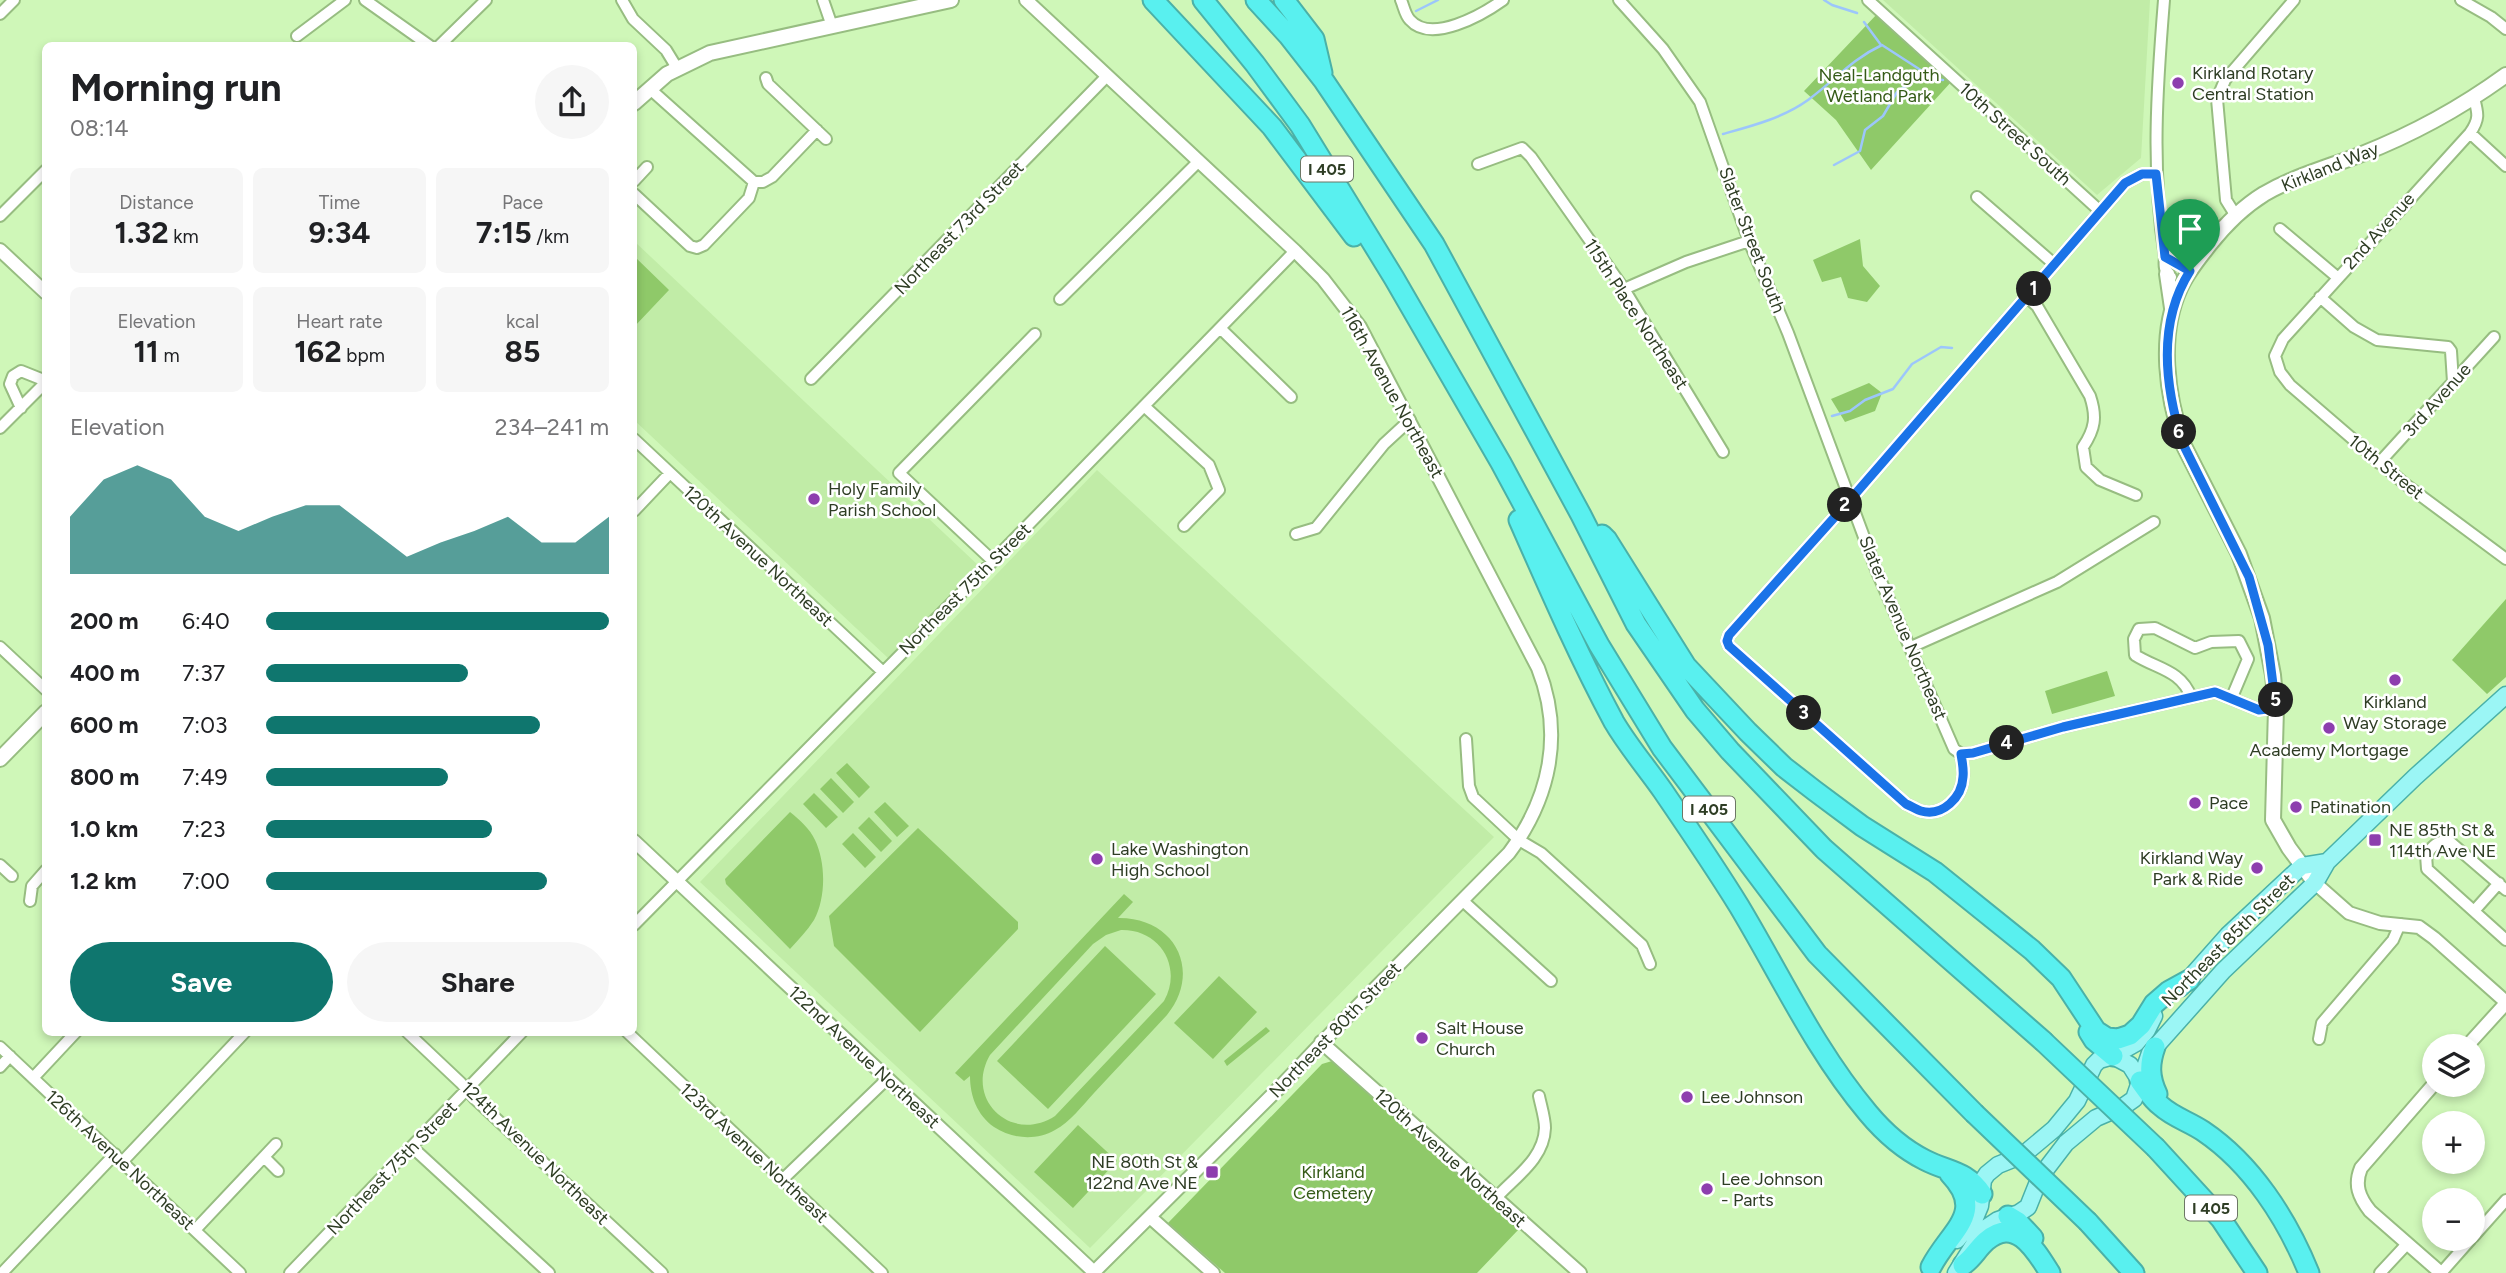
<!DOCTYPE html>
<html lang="en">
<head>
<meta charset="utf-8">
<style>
  body { margin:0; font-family:Figtree,sans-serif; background:#f6f6f6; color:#202124; height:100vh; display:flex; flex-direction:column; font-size:26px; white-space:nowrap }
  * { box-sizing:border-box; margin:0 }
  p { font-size:23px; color:#757577 }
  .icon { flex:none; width:38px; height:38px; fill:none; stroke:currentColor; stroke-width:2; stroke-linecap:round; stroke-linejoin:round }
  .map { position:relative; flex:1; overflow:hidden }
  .panel { position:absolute; left:42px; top:42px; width:595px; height:994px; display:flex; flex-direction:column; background:#fff; border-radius:10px; box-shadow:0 4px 10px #0003 }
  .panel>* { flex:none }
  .buttons { position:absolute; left:2422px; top:1034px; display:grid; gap:14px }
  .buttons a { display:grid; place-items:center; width:63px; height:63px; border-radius:50%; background:#fff; box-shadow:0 4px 10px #0003; font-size:35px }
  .pin { position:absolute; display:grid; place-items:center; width:60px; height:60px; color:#fff; margin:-72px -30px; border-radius:50% 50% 50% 0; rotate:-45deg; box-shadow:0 0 7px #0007 }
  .pin .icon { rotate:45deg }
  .km { position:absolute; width:35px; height:35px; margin:-18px; border-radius:50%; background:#222; color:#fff; font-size:19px; line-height:35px; text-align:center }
  .round { display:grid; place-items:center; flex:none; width:74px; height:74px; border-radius:37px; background:#f6f6f6 }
  .head { display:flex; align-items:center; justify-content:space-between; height:119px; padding:0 28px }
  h1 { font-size:38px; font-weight:700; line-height:52px }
  .stats { display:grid; grid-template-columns:repeat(3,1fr); gap:10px; height:119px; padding:7px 28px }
  .stats div { display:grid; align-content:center; border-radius:10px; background:#f6f6f6; text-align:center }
  .stats b { font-size:30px; font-weight:700 }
  .stats small { font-size:19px; font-weight:400 }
  .stats p { font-size:19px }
  .chart { height:196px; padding:14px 28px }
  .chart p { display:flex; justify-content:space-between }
  .chart svg { width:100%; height:126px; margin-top:7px; fill:#0f766e; opacity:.7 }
  .action { display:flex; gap:14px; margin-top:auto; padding:14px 28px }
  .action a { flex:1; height:80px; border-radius:42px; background:#0f766e; color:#fff; font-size:28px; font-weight:700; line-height:80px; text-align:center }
  .action a+a { background:#f6f6f6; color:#202124 }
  ul { padding:0 28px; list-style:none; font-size:23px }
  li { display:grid; grid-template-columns:112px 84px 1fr; align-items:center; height:52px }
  li i { height:18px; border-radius:9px; background:#0f766e }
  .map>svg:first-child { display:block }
  .built { fill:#c1eca7 }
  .green { fill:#8fc969; fill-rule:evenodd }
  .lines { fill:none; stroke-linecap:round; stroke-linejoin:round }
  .stream { stroke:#9cc6fb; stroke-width:2.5 }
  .minor-casing { stroke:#97bd81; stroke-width:14 }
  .tertiary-casing { stroke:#97bd81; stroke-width:16 }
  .secondary-casing { stroke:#97bd81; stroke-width:18 }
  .primary-casing { stroke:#4ab1a8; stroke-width:19 }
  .motorway-casing { stroke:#4ab1a8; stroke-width:23 }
  .minor { stroke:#fff; stroke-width:10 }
  .tertiary { stroke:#fff; stroke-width:12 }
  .secondary { stroke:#fff; stroke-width:14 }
  .primary { stroke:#9bf6f5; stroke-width:16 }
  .motorway { stroke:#59f0ef; stroke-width:19 }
  .motorway-bridge-casing { stroke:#4ab1a8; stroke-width:23; stroke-linecap:butt }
  .motorway-bridge { stroke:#59f0ef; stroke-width:19 }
  .route-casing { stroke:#fff; stroke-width:14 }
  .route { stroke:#1a73e8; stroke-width:9 }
  .poi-dot { fill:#8d3eae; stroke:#fff; stroke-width:2.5 }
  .labels { text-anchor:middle; stroke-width:5; stroke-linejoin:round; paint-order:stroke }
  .shield { fill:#fff; stroke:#6d7766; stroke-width:2 }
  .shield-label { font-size:16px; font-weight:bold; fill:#2e3d24 }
  .poi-label { font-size:18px; fill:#2e3d24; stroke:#fff; text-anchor:start }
  .park-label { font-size:18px; fill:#355b17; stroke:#fff }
  .street-label { font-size:18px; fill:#2e3d24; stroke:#fff }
</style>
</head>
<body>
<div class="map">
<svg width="2506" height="1273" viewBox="0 0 2506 1273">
  <rect width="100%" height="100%" fill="#cff7b8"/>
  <path class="built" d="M1883,0H2150L2141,158L2097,195Z
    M634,241L979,566L888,658L634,420Z
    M1097,470L1494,837L1090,1248L700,882Z"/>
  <path class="green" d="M1878,13L1952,81L1871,170L1836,120L1804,91Z
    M1860,239L1863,266L1880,286L1867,302L1848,298L1841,277L1822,282L1813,260Z
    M634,256L669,290L634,327Z
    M1869,383L1882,393L1875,411L1845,422L1831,399Z
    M2506,599V677L2487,694L2452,660Z
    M2107,671L2115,696L2052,714L2045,691Z
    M847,763L870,787L859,798L836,773Z
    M831,778L854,802L843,813L820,789Z
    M814,793L838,817L826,828L803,804Z
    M885,802L909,826L897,837L874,812Z
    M790,812C800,820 810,829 815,840C826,863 826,898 814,920C807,931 798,940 790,949L726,884L725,879Z
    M869,817L892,841L881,852L858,828Z
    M918,828L1018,922V929L920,1032L834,946L829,916Z
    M853,833L876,857L865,868L842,844Z
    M1124,894L1133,902L1118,918C1174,917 1203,970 1167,1015C1143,1041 1118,1067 1094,1093C1082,1106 1070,1122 1055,1130C1036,1141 1012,1139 994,1127C977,1115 970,1096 970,1076L964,1081L955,1073ZM1121,930C1160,929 1183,967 1164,1001L1055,1116C1012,1144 964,1100 990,1055L1093,944L1106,935Z
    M1105,946L1156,994L1048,1109L997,1061Z
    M1219,976L1257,1012L1213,1059L1174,1023Z
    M1266,1027L1270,1031L1227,1066L1224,1061Z
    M1332,1061L1519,1229L1477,1273H1225L1168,1223L1322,1064Z
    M1078,1125L1117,1161L1073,1208L1034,1172Z"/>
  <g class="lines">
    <path class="stream" d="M1824,0L1832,5L1857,13
      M1416,11L1438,0
      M1864,22L1881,45
      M1723,134C1752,126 1783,118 1808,100C1834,81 1852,59 1882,45L1933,78
      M1834,165L1860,151L1865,130L1883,116L1897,92L1919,77L1943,80
      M1832,416L1850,411L1865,400L1893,389L1912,364L1941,347L1952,348"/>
    <defs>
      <path id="minor" d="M365,0L430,46
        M622,0L633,19L666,50L677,68
        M823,0L832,26
        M1401,0C1404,7 1405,15 1410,20C1431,44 1482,15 1503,0
        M1619,0L1663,49L1700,102L1749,241L1788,333L1877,572L1954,749L1961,754
        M1868,0L2100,211
        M2164,0C2157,86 2151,172 2165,257C2164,265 2164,272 2171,277
        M2461,0L2491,17L2506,29
        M0,14L14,0
        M297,36L345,0
        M439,46L486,0
        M766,78L768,84L826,139
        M649,88L754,182
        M2474,98C2478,113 2480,119 2470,133L2283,339L2275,356L2280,372L2290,385L2405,484L2506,559
        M2470,133L2506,166
        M1478,164L1522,148L1531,157L1624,289L1723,452
        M634,181L647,167
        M754,182H763L772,177L817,130
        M634,194L690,246L697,248L704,245L749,198L754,182
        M1977,197L2054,264
        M0,216L46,170
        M2236,216L2226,200L2217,99L2225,80L2294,0
        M2280,229L2337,277
        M2165,257L2190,271
        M1624,289L1686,262L1749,241
        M2027,297L2037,306L2090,396C2097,417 2095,429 2083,447L2086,467L2100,480L2136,495
        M2320,297L2354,327L2377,340L2448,347L2451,351L2453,382
        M1060,299L1199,161
        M1220,328L1291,397
        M811,379L1107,76
        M1144,406L1209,465L1219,490L1184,526
        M21,408L10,384L13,376L21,371L46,381
        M0,428L46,382
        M634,439L883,672
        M2379,463L2494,337
        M634,511L670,473
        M1296,534L1316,528L1384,444L1410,420
        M993,561L899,473L1035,334
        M0,647L46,690
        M1911,647L2057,582L2154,522
        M2191,697C2181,670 2157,669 2135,655L2134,639L2139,629L2155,628L2195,648L2211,642L2239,641L2248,659L2232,697
        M1466,739L1469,786L1473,797L1519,840L1541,853L1642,945L1650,964
        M1961,754C1962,762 1964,769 1963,777C1962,797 1943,817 1921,811C1917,810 1911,806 1906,804L1729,646L1727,641L1729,635L1850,500L2125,183L2142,174H2156
        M1961,754L1973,753L2063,727L2215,692L2259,710L2276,708
        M0,865L12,876
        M2506,890L2449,841C2437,840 2432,847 2426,855L2427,869L2506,940
        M30,901L32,886L46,870
        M1463,901L1551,981
        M2474,911L2499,883
        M634,925L993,561L1295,251
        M407,1032L461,1083L475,1099L662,1273
        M627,1032L882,1273
        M2319,1039L2322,1023L2393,940L2400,924
        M0,1047L240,1273
        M0,1067L10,1056
        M33,1078L76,1032
        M412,1147L549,1273
        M264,1157L278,1171
        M123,1161L245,1032
        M782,1180L887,1079
        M1496,1198C1515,1177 1544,1159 1545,1128C1545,1118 1541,1106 1539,1096
        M195,1230L276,1144
        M2473,1237L2506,1200
        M2,1273L115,1154
        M290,1273L522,1032
        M2380,1273L2407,1244
        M2441,1273L2471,1239"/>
      <path id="tertiary" d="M1026,0L1295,251L1323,279L1360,327L1538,668C1564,734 1550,798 1509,853L1334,1030L1280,1087L1093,1273
        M0,250L46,293
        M634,841L1094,1272
        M2315,883L2349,913L2380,923L2419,927L2434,938L2506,1002
        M1321,1042L1580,1273
        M2467,1046L2506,1003
        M2434,1084L2361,1168C2354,1185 2359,1197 2370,1211L2441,1273
        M1150,1217L1213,1273"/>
      <path id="secondary" d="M634,103L667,74L710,53L951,0
        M2167,274L2172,308
        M0,759L46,712
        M2315,883L2289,848L2273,820L2276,708L2273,675L2262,618L2239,554L2183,444C2167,396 2158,336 2180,288C2187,272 2199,258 2210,244C2225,225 2243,207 2264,194C2295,176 2329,167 2362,154C2413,134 2462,107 2506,75"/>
      <path id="primary" d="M2181,988L2228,935L2302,866L2327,862
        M2113,1056L2130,1065L2140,1081
        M1957,1240L1975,1218L1980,1206L1983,1180L1987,1174L1998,1165L2023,1155L2054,1129L2077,1101L2094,1065L2099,1060L2113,1056L2136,1043L2147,1030L2154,1016
        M1956,1273L1983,1230L1998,1220L2019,1213L2028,1207L2040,1177L2066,1143L2096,1118L2124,1106L2134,1099L2150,1053L2223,971L2315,883L2327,862L2415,777L2506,695"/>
      <path id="motorway" d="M1153,0L1272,127L1354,236
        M1203,0L1255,64L1300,125L1394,278L1501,463L1599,645L1662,748L1817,954L1974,1113
        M1256,0L1288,35L1324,81L1434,244L1581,515L1636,624L1695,710L1730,751L1824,849L2043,1041
        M1284,0L1314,39L1322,73
        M1519,520C1549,588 1579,657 1614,722C1628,746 1647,768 1663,791C1689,829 1715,867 1739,906C1781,976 1815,1050 1868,1113C1883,1131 1903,1149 1925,1160C1948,1172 1966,1170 1982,1194
        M1602,535L1607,540L1686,666L1748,732L1784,767L1815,791L1862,826L1935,872L2032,950L2061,978L2096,1031L2107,1038L2118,1039L2130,1035L2141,1025L2154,1004L2169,991L2189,980
        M2089,1032L2094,1040L2113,1056
        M2155,1047C2149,1064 2149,1077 2157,1094
        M2140,1081C2146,1089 2152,1100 2161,1106C2173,1117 2190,1122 2203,1131C2252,1164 2287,1219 2309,1273
        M2156,1148L2221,1219L2257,1273
        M2008,1216L2018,1222L2033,1238
        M2088,1222L2134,1273
        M1963,1265C1973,1258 1977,1249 1986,1241C2016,1215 2036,1251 2050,1273
        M1931,1267C1950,1230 1987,1213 1950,1174"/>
    </defs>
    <use href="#minor" class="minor-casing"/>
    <use href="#tertiary" class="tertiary-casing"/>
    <use href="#secondary" class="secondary-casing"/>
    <use href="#primary" class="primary-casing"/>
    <use href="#motorway" class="motorway-casing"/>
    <use href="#minor" class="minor"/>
    <use href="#tertiary" class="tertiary"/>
    <use href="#secondary" class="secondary"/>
    <use href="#primary" class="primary"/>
    <use href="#motorway" class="motorway"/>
    <defs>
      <path id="motorway-bridge" d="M2043,1041L2156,1148
        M1974,1113L2088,1222"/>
    </defs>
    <use href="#motorway-bridge" class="motorway-bridge-casing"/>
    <use href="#motorway-bridge" class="motorway-bridge"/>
  </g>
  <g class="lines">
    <defs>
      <path id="route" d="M2142,174H2156L2165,257L2190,271C2157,323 2165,388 2183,444L2249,577L2268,645L2276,708L2259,710L2215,692L2063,727L1973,753L1961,754C1962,761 1964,769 1963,777C1962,797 1943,817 1921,811C1917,810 1911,806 1906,804L1729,646L1727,641L1729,635L1850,500L2125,183Z"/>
    </defs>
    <use href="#route" class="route-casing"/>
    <use href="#route" class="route"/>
  </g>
  <g class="poi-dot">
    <circle cx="2178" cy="83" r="7"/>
    <circle cx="814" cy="499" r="7"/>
    <circle cx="2395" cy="680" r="7"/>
    <circle cx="2329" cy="728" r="7"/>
    <circle cx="2195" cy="803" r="7"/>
    <circle cx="2296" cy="807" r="7"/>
    <rect x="2368" y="833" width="14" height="14" rx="3.5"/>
    <circle cx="1097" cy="859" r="7"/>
    <circle cx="2257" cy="868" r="7"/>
    <circle cx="1422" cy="1038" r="7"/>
    <circle cx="1687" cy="1097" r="7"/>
    <rect x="1205" y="1165" width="14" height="14" rx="3.5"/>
    <circle cx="1707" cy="1189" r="7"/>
  </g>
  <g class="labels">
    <g class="shield">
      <rect x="1301" y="156.5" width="52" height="25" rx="5"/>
      <rect x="1683" y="796.5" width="52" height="25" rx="5"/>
      <rect x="2185" y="1195.5" width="52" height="25" rx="5"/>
    </g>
    <g class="shield-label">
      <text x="1327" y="175">I 405</text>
      <text x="1709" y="815">I 405</text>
      <text x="2211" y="1214">I 405</text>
    </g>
    <g class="poi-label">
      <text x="2192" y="79">Kirkland Rotary<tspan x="2192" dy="21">Central Station</tspan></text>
      <text x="828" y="495">Holy Family<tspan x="828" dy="21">Parish School</tspan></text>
      <text x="2395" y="708" text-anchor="middle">Kirkland<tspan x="2395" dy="21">Way Storage</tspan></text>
      <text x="2329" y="756" text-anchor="middle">Academy Mortgage</text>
      <text x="2209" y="809">Pace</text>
      <text x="2310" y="813">Patination</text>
      <text x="2389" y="836">NE 85th St &amp;<tspan x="2389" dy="21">114th Ave NE</tspan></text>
      <text x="1111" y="855">Lake Washington<tspan x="1111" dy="21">High School</tspan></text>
      <text x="2243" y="864" text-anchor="end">Kirkland Way<tspan x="2243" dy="21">Park &amp; Ride</tspan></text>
      <text x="1436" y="1034">Salt House<tspan x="1436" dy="21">Church</tspan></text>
      <text x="1701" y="1103">Lee Johnson</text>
      <text x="1198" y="1168" text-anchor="end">NE 80th St &amp;<tspan x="1198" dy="21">122nd Ave NE</tspan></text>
      <text x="1721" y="1185">Lee Johnson<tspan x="1721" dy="21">- Parts</tspan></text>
    </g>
    <g class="park-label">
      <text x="1879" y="81">Neal-Landguth<tspan x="1879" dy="21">Wetland Park</tspan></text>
      <text x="1333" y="1178">Kirkland<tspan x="1333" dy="21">Cemetery</tspan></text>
    </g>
    <g class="street-label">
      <text transform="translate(2015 134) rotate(42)" y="6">10th Street South</text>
      <text transform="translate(2330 167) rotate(-22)" y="6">Kirkland Way</text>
      <text transform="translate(959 228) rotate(-46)" y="6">Northeast 73rd Street</text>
      <text transform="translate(2379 231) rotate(-48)" y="6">2nd Avenue</text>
      <text transform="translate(1752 240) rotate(69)" y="6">Slater Street South</text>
      <text transform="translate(1636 314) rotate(57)" y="6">115th Place Northeast</text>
      <text transform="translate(1392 392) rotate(61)" y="6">116th Avenue Northeast</text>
      <text transform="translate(2437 400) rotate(-48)" y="6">3rd Avenue</text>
      <text transform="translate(2386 467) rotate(39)" y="6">10th Street</text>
      <text transform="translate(758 556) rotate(43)" y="6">120th Avenue Northeast</text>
      <text transform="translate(965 589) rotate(-45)" y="6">Northeast 75th Street</text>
      <text transform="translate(1903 628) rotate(67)" y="6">Slater Avenue Northeast</text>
      <text transform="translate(2228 940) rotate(-45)" y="6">Northeast 85th Street</text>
      <text transform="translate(1335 1030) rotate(-46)" y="6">Northeast 80th Street</text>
      <text transform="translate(864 1057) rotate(43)" y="6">122nd Avenue Northeast</text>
      <text transform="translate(535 1153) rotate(44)" y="6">124th Avenue Northeast</text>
      <text transform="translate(754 1153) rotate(43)" y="6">123rd Avenue Northeast</text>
      <text transform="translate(1450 1158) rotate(42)" y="6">120th Avenue Northeast</text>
      <text transform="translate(120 1160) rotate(43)" y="6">126th Avenue Northeast</text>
      <text transform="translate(392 1168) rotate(-46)" y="6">Northeast 75th Street</text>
    </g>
  </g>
</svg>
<div class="buttons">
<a><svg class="icon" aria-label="layers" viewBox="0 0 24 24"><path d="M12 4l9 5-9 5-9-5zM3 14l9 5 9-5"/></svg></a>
<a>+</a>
<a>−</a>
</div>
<div class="pin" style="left:2190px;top:271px;background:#1e9e55"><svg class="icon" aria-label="arrive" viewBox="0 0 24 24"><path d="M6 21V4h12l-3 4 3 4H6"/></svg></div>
<b class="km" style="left:2034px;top:289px">1</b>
<b class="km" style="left:1845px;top:505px">2</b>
<b class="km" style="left:1804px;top:713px">3</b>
<b class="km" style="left:2007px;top:743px">4</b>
<b class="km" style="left:2276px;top:700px">5</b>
<b class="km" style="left:2179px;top:432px">6</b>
<section class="panel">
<div class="head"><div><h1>Morning run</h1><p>08:14</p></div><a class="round"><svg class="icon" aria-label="share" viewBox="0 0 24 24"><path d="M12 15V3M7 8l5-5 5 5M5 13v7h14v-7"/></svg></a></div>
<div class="stats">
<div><p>Distance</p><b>1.32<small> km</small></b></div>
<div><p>Time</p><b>9:34</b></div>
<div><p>Pace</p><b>7:15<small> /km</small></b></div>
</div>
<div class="stats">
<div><p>Elevation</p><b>11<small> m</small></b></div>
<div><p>Heart rate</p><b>162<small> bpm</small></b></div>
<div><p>kcal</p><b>85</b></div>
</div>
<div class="chart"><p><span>Elevation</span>234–241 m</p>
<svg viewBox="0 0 160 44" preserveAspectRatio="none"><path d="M0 44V24L10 11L20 6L30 11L40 24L50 29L60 24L70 20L80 20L90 29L100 38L110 33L120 29L130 24L140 33L150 33L160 24V44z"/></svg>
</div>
<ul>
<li><b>200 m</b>6:40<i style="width:100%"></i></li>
<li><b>400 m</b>7:37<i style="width:59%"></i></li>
<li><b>600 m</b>7:03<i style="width:80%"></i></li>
<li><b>800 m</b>7:49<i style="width:53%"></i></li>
<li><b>1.0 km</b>7:23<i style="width:66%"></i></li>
<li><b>1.2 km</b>7:00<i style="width:82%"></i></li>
</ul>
<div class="action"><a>Save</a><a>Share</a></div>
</section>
</div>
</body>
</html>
